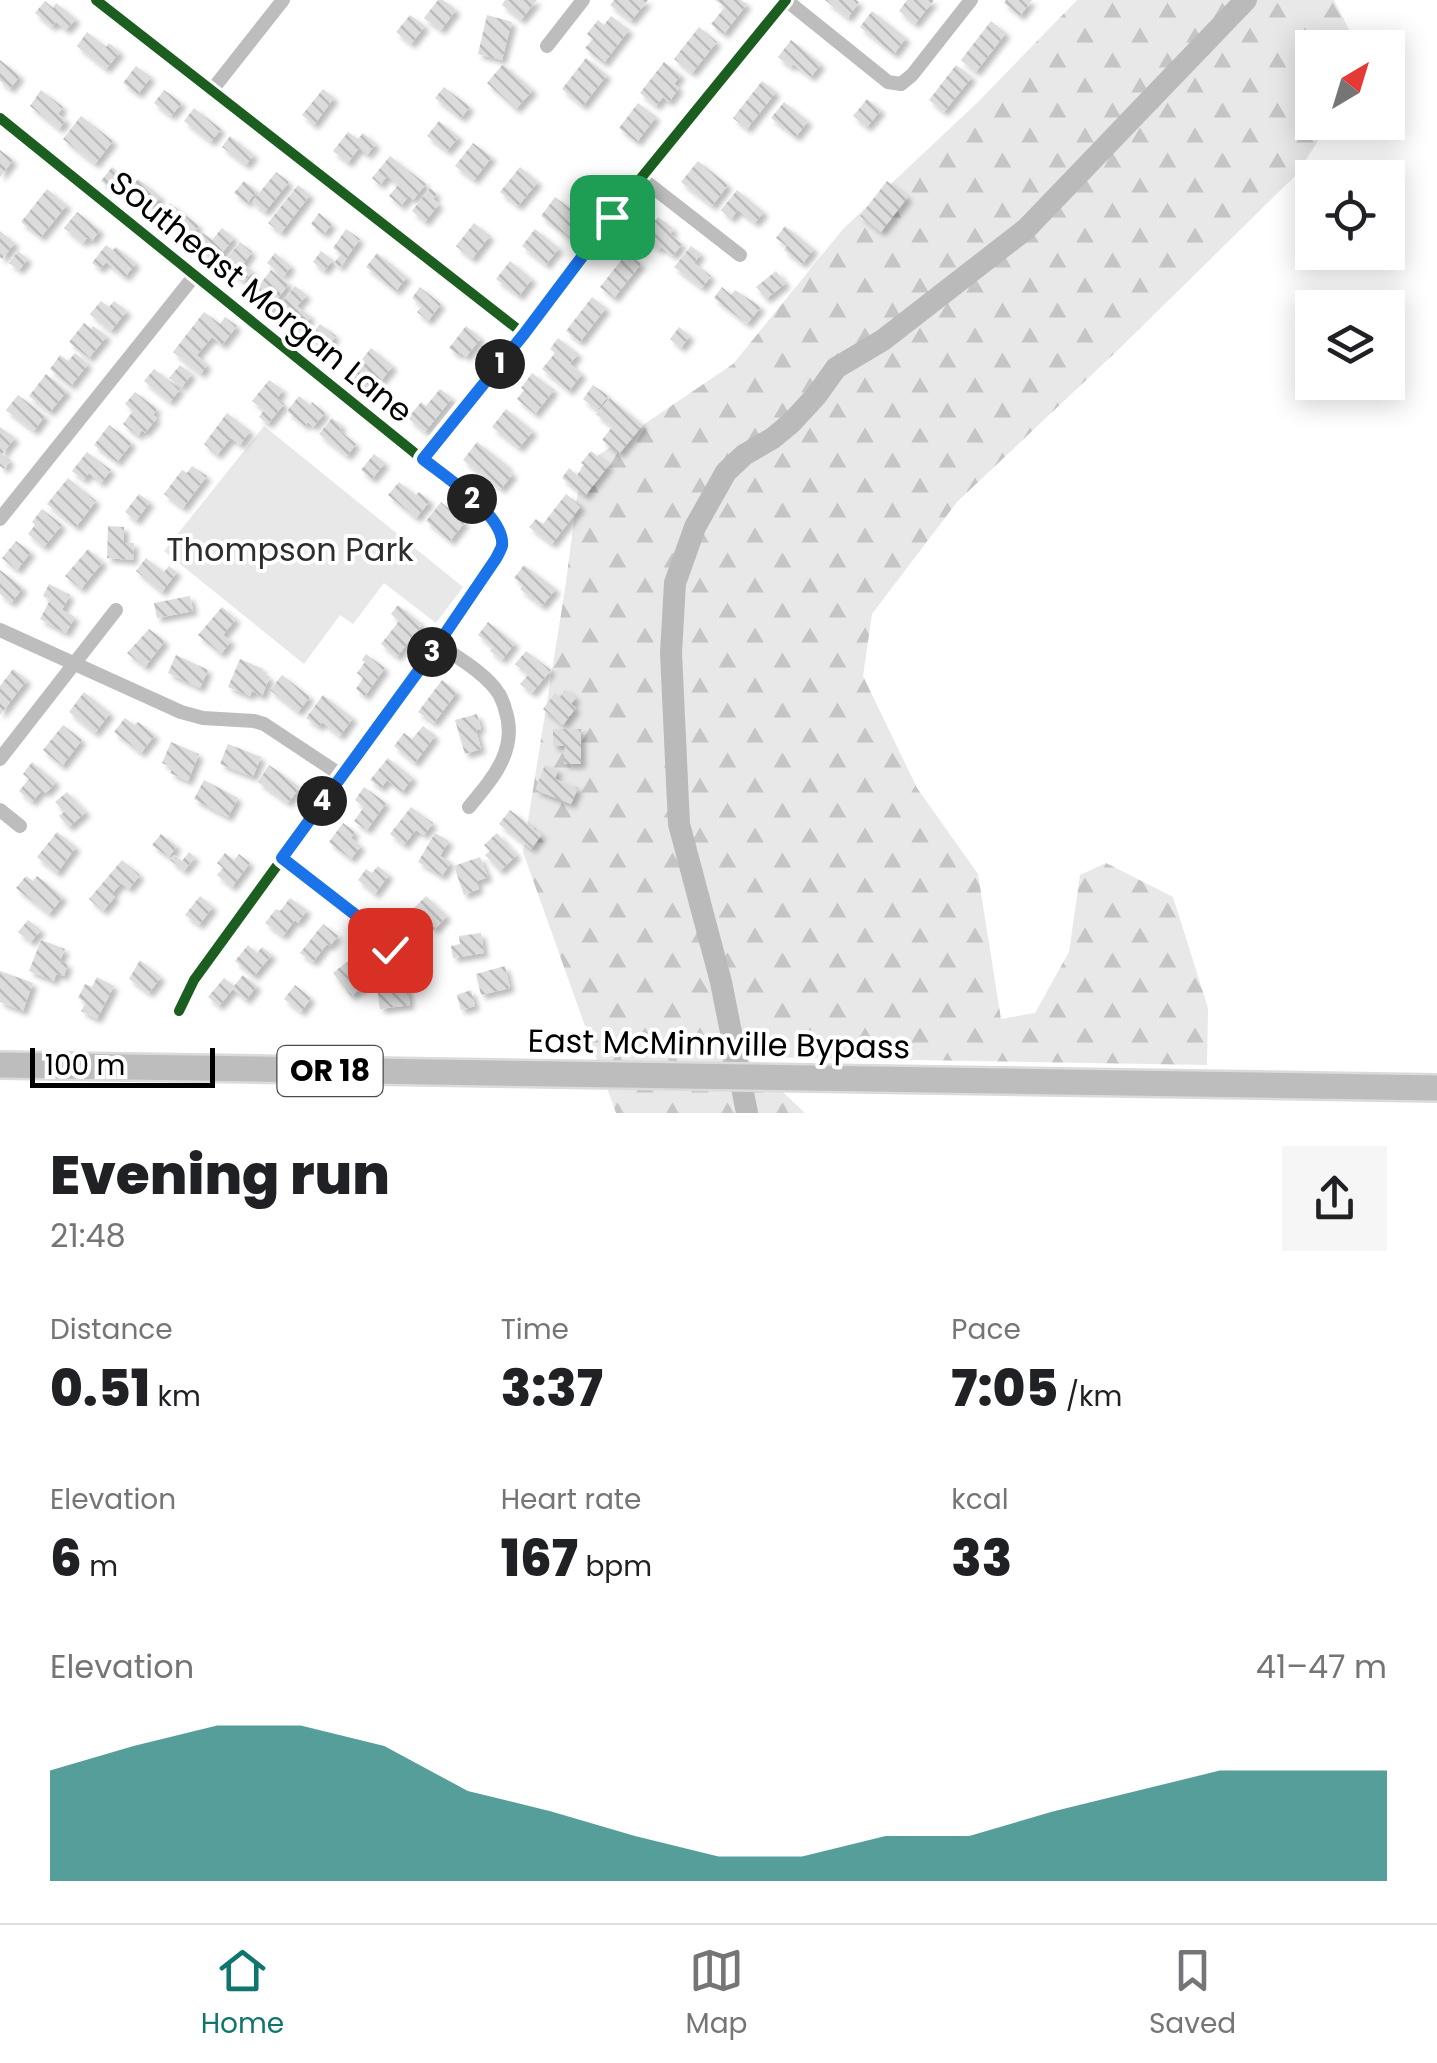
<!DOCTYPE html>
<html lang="en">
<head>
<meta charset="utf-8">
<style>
  body { margin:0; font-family:Poppins,sans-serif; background:#f6f6f6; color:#202124; height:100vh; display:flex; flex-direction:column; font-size:38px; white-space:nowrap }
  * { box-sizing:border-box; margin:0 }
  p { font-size:32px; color:#757577 }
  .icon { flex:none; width:55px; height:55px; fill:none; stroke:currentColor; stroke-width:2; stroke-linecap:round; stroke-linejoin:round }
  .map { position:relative; height:1113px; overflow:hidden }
  .drawer { display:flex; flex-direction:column; background:#fff; flex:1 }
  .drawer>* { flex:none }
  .needle { width:65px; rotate:38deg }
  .fabs { position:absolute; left:1295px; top:30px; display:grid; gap:20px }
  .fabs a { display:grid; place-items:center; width:110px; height:110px; border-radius:0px; background:#fff; box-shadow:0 5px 25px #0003; font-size:50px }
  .scale { position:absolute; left:30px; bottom:25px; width:185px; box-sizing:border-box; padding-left:10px; border:5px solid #000; border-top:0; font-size:28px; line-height:35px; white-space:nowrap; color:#000; -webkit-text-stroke:8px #fff; paint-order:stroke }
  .pin { position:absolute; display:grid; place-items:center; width:85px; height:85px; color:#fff; margin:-42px; border-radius:20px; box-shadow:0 5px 15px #0006 }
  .km { position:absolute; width:50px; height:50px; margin:-25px; border-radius:50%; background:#222; color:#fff; font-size:28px; line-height:50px; text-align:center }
  .round { display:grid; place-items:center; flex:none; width:105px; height:105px; border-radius:0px; background:#f6f6f6 }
  .overview { display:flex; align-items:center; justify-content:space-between; height:170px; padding:0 50px }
  h1 { font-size:55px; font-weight:800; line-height:75px }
  .metrics { display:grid; grid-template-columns:repeat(3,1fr); gap:15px; height:170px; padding:10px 50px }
  .metrics div { display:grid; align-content:center }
  .metrics b { font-size:50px; font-weight:800 }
  .metrics small { font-size:28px; font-weight:400 }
  .metrics p { font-size:28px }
  .chart { height:280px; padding:20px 50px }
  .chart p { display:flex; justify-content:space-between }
  .chart svg { width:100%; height:180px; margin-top:10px; fill:#0f766e; opacity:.7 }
  .tabs { display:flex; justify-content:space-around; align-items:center; height:140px; border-top:2px solid #e0e0e0; background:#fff; font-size:28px; color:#757577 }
  .tabs a { display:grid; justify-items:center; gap:5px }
  .tabs .active { color:#0f766e }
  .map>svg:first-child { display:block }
  .forest { fill:url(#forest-firs) }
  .park { fill:#e8e8e8 }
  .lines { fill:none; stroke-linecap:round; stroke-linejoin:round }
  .river { stroke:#bababa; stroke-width:22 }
  .building { fill:url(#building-back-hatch); filter:url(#shadow) }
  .highway-casing { stroke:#dbdbdb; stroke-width:30 }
  .street { stroke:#bdbdbd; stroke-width:14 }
  .highway { stroke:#bdbdbd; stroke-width:25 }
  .cycleway-casing { stroke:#fff; stroke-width:16 }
  .cycleway { stroke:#1b5e20; stroke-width:10 }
  .route-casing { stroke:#fff; stroke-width:20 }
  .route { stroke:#1a73e8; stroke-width:12 }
  .labels { text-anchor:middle; stroke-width:8; stroke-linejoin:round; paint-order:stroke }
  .shield { fill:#fff; stroke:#4c4c4c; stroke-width:2.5 }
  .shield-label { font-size:30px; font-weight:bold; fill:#000 }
  .street-label { font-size:32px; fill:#000; stroke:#fff }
  .park-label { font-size:32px; fill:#2d2d2d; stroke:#fff }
</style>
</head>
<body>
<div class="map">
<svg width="1437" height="1113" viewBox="0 0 1437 1113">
  <defs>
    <pattern id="forest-firs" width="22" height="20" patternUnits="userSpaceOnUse" patternTransform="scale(2.5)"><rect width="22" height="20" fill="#e8e8e8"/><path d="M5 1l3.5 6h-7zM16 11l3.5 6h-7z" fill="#c5c5c5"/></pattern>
    <pattern id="building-back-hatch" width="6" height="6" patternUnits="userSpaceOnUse" patternTransform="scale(2.5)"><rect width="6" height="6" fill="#dcdcdc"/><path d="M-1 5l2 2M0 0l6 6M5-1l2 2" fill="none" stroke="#bbb"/></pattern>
    <filter id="shadow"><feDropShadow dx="4.5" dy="4.5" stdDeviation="2.5" flood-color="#0004"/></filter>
  </defs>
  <rect width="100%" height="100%" fill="#fff"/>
  <path class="forest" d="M1077,0H1334L1358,47L1312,48V122L1330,123L1295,176L1119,349L957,502L872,614L863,676L917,788L978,874L1001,1019L1035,1013L1069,952L1080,875L1106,863L1173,897L1208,1008L1207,1065L746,1057L805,1113H616L523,852L565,589L581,467L733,364L843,229L979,101Z"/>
  <path class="park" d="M264,426L463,587L436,623L384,583L353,624L340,615L304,664L164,551Z"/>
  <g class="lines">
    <path class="river" d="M747,1113L721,982L679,824L671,653L675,583L695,527L726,472L744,455L773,438L791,423L816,396L836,368L883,340L1026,229L1246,0"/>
  </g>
  <path class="building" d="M438,0H443L456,10L441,30L424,18Z
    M505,0H537L521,20L502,5Z
    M614,0H648L631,21L610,5Z
    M715,0H741L747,4L724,34L711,24L725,7Z
    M825,0H856L859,2L848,18Z
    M907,0H934L915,24L899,11Z
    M1006,0H1032L1020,16L1004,3Z
    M45,1L53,8L56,3L76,19L66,30L56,22L52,27L35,13Z
    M872,11L906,38L894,54L860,27Z
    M410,15L425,26L411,44L396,32Z
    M487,15L512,22L502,60L478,54Z
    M611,16L629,30L604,63L585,48L593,39L587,34L598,20L604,25Z
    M991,21L1006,33L976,72L961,60Z
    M699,27L717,42L692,73L674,59Z
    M87,32L106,47L109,43L120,52L106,69L77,46Z
    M791,40L821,64L811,77L793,64L791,67L778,57Z
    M586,58L607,75L583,106L562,89Z
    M0,60L20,76L10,89L0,81Z
    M664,62L681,75L674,84L679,88L669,102L663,97L656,106L640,93Z
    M503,64L533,90L516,109L487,83Z
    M956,65L972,77L944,112L929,100Z
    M136,66L151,77L138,94L123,83Z
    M762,81L776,92L747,129L733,118Z
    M444,87L470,107L461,118L435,98Z
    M323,89L334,98L314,125L302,115Z
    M41,90L63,107L58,114L66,120L59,129L30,106Z
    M164,90L182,103L171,116L154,103Z
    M867,99L881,110L867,127L853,116Z
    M784,102L808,121L796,137L771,118Z
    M638,103L656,117L637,142L619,128Z
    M194,108L221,129L211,142L184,121Z
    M81,116L113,141L95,164L63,139Z
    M439,121L459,137L447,151L427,136Z
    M348,132L358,139L363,133L376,144L367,155L359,148L348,163L333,151Z
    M230,136L254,155L246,165L222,147Z
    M473,143L492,157L474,180L455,166Z
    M0,150L13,160L0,177Z
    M390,156L426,184L413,200L409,196L401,206L389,196L398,185L387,176L380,185L372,178Z
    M698,161L728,185L712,206L681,182Z
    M112,167L128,179L117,193L101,181Z
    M520,167L538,182L518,206L500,192Z
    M276,172L289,182L265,212L252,202Z
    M138,179L161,197L152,207L130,189Z
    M244,181L257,191L247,203L234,193Z
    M887,181L908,197L881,232L860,216Z
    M298,185L310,195L281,233L268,223Z
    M430,188L437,194L433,199L439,204L425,222L412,211Z
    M47,189L67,205L41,237L21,222Z
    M737,190L764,212L755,223L738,210L731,219L721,210Z
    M555,197L582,218L568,237L541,216Z
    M170,203L199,226L190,237L161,214Z
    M77,212L100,230L92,241L87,238L83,243L64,228Z
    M319,213L332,224L324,234L311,224Z
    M658,217L674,229L670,234L682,244L673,256L661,247L659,250L642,237Z
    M474,223L490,236L472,259L456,246Z
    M785,226L814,249L802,264L784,250L787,246L776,238Z
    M222,228L234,238L216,261L194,244L203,233L212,240Z
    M346,229L360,239L340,267L334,263L341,254L333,248Z
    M535,229L559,248L546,265L522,246Z
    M0,231L15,243L2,259L0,257Z
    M240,242L252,252L243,264L253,271L244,282L222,265Z
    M106,245L113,250L116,247L136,263L125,277L106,262L100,269L92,263Z
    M691,246L701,254L694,263L711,276L702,288L674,267Z
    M18,251L28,259L19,270L9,263Z
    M321,251L333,260L324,271L313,262Z
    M275,253L291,266L284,276L267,263Z
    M377,253L407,277L396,291L366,267Z
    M627,253L641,264L614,298L600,287Z
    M510,261L532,279L519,296L496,279Z
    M271,270L289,284L267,312L249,298Z
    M776,271L786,283L766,299L756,287Z
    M295,286L307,295L297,306L311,317L301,329L276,310Z
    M420,287L441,304L428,321L417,312L422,306L412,298Z
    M722,287L731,295L735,290L761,307L747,324L714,298Z
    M592,297L606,308L580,342L566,331Z
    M101,301L109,307L114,301L127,311L111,331L90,314Z
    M204,312L220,324L225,317L237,326L222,345L212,337L197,355L207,365L201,374L173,352Z
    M84,323L91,329L93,326L107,336L89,358L69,342Z
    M320,324L336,336L325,349L310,337Z
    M466,326L481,338L466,357L460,352L458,355L449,348Z
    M679,327L690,336L681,348L670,339Z
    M558,338L578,354L570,364L582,374L569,391L542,369L555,353L550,349Z
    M371,348L393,366L381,381L375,377L366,389L349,376Z
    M75,353L88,364L71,386L50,369L60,355L68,361Z
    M180,365L192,374L182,387L169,378Z
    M154,369L180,389L170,402L144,381Z
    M532,373L554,390L535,414L517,399L524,390L521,388Z
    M46,374L67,391L50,412L29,396Z
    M269,380L283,390L277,398L284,404L268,424L259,417L264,410L252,401Z
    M593,385L608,396L597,410L583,399Z
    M440,389L452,398L425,432L408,418L421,402L426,406Z
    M135,392L157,409L153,415L157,418L145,433L142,430L138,436L123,424L133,411L125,404Z
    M18,395L45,416L34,431L6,410Z
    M299,396L310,405L312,402L325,413L313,427L308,422L305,426L287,411Z
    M610,398L643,425L619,454L602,440L612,427L596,414Z
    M506,409L533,431L519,448L492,427Z
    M227,413L250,431L240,445L231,438L217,455L204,444Z
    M332,418L342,426L339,430L356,444L347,456L319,434Z
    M109,425L132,443L117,462L94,445Z
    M0,427L15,438L2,454L10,461L4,469L0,466Z
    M477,442L508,466L506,468L513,474L501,489L463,460Z
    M591,451L609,465L585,496L562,478L569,468L577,475L584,465L581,463Z
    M87,452L111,470L101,483L89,473L84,480L72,471Z
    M374,454L385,463L372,479L361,470Z
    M192,466L207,476L183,508L164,494L182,470L187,473Z
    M68,478L96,501L76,527L47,504Z
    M399,482L416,495L419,492L430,501L416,518L388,495Z
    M139,494L150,502L136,521L125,512Z
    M566,494L581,506L552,544L529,527L536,519L543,524Z
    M441,502L465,522L450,541L426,521Z
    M42,509L62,525L44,547L28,534L35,525L32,522Z
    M108,526L124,527V543H134L133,560L107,558Z
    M16,541L31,552L17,570L2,558Z
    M88,549L103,562L81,589L65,576Z
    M146,558L164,572L169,566L177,572L162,592L136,571Z
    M524,565L556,589L542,606L520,589L523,585L514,578Z
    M0,570L23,588L11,603L0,594Z
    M49,584L70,595L62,610L75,617L66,633L40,619L50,600L43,596Z
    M190,596L193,611L157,618L154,603Z
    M398,605L422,624L397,657L381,644L399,621L391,614Z
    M222,607L236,619L223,635L231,641L221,654L198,635Z
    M488,622L515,643L502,660L490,651L493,647L478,635Z
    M149,629L165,641L145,667L127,653Z
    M526,651L551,670L532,693L520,684L528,675L515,664Z
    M366,654L385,668L365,696L356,689L363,678L357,673L365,662L362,660Z
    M176,655L208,670L200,688L168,673Z
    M240,659L263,669L261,673L270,677L262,696L252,691L250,696L228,687Z
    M13,669L27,680L0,715V686Z
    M282,675L310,697L298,712L270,690Z
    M442,680L457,692L434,723L418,712Z
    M565,689L576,698L571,704L576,708L563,725L543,709L555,693L560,697Z
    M84,692L110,713L95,733L69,712Z
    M323,695L353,718L340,736L322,722L319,727L306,718Z
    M477,714L481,729L476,730L481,749L465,754L455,720Z
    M125,718L135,725L138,722L155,735L141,753L114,732Z
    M63,725L82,740L62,766L43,750Z
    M423,726L435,736L415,763L394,746L404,733L412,739Z
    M553,729H581V764H564L565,746H553Z
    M171,742L199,754L188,781L170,773L173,768L162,763Z
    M228,744L261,757L253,777L220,764Z
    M388,758L413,778L402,792L387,780L381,788L370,780Z
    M32,762L56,782L46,793L42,790L32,802L19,791L29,779L23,774Z
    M269,765L300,787L288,803L258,782Z
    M545,765L558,770L555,779L578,788L571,804L535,790Z
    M204,780L238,798L228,817L194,799Z
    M364,787L386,803L367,830L354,821L364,807L355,800Z
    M67,792L86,812L69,827L59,816L64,812L55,802Z
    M411,807L433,823L424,835L416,830L404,845L390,834Z
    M510,810L542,835L531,849L499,824Z
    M343,823L355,832L351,838L361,846L351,859L329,842Z
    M57,832L76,847L57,873L37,857Z
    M435,833L449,841L440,856L451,862L442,876L418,862Z
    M497,833L517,855L500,871L485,855L490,851L484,845Z
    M161,834L177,846L169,857L152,845Z
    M189,852L195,857L184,871L170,860L174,855L182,861Z
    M225,853L234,860L239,854L250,863L232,887L217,875L223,868L217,863Z
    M480,857L488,877L477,881L479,889L464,895L454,866Z
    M122,860L140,875L129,889L121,883L112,894L115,897L103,911L89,899Z
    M378,866L389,875L375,894L358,880L366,869L372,873Z
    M26,876L33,881L37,876L63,897L49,914L16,888Z
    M200,896L213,907L199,925L185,915Z
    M426,896L447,916L434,930L413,909Z
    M290,898L307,910L298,923L295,920L283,936L265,923L276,909L280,911Z
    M28,920L41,930L31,942L18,932Z
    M323,924L338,936L330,946L327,944L313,962L300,953Z
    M481,933L484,953L453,958L451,946L460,944L459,936Z
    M41,940L65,949L60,961L68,964L64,976L56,974L54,981L29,971Z
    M248,945L257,953L262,947L272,955L254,976L235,961Z
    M140,960L161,977L149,993L129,979Z
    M347,962L366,984L351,996L333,973Z
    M505,966L510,988L481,995L476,974Z
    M0,971L33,983L23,1011L0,1002Z
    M243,975L257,986L246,1000L233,989L219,1006L208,997L224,978L234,986Z
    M97,977L114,986L97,1019L81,1011L86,1002L78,998L85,984L92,987Z
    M295,985L311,998L301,1012L284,999Z
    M407,985L410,1005L380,1009L377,988Z
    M471,990L475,1006L461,1010L457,995Z"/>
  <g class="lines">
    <defs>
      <path id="highway" d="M0,1065L1437,1088"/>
    </defs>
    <use href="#highway" class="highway-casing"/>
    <path class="street" d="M96,0L524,334
      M786,0L888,82L901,84L912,75L971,0
      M547,46L583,0
      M212,90L283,0
      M0,118L473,500C494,519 509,531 495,560L438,644L194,980L179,1011
      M641,178L740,255
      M423,459L524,334L641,178L786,0
      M0,519L195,275
      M0,630L181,712L203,718L254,721L264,724L341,775
      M438,644C457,657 487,674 499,694C500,695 505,707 505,709C519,749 493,778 469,807
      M0,759L116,610
      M0,810L20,826
      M282,857L375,930L390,950"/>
    <use href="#highway" class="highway"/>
    <defs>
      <path id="cycleway" d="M96,0L524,334
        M0,118L473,500C494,519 509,531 495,560L438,644L194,980L179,1011
        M423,459L524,334L641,178L786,0"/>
    </defs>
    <use href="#cycleway" class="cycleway-casing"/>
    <use href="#cycleway" class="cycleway"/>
  </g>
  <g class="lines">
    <defs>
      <path id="route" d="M390,950L375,930L282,858L438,644L495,560C496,559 502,547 502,546C506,516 444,476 423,459L524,334L612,217"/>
    </defs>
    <use href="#route" class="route-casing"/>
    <use href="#route" class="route"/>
  </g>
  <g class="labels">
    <rect class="shield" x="277.5" y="1046" width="105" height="50" rx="8"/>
    <g class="shield-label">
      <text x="330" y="1081">OR 18</text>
    </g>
    <g class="street-label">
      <text transform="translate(261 297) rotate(39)" y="11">Southeast Morgan Lane</text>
      <text transform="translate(719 1044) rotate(1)" y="11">East McMinnville Bypass</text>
    </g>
    <g class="park-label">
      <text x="290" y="561">Thompson Park</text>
    </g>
  </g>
</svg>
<div class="fabs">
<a><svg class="needle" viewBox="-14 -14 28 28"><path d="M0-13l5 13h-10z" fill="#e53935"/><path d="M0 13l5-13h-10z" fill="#757577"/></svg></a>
<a><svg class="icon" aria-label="locate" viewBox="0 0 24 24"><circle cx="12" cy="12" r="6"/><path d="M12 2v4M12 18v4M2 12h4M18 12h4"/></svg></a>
<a><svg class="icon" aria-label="layers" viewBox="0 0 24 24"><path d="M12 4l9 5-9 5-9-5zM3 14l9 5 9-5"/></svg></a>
</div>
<div class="scale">100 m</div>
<div class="pin" style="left:612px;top:217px;background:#1e9e55"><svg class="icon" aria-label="arrive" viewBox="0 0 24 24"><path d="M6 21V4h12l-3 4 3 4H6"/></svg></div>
<div class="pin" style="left:390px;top:950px;background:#d93025"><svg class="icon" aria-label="check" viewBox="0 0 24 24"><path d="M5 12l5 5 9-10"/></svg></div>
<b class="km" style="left:500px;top:364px">1</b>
<b class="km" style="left:472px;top:499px">2</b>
<b class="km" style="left:432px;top:652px">3</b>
<b class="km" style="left:322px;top:801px">4</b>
</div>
<section class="drawer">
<div class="overview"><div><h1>Evening run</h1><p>21:48</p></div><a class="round"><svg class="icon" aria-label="share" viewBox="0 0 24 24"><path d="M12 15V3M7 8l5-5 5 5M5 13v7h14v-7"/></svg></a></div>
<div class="metrics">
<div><p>Distance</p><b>0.51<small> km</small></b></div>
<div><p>Time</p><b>3:37</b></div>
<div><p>Pace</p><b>7:05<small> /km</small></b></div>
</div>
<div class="metrics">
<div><p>Elevation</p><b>6<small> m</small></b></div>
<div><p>Heart rate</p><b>167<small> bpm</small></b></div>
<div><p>kcal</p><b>33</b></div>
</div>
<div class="chart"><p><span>Elevation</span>41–47 m</p>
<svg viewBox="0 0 160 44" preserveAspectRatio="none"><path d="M0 44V17L10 11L20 6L30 6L40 11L50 22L60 27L70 33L80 38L90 38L100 33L110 33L120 27L130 22L140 17L150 17L160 17V44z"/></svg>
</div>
</section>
<nav class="tabs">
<a class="active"><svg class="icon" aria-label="home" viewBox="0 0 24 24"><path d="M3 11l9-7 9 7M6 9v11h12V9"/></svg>Home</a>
<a><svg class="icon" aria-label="map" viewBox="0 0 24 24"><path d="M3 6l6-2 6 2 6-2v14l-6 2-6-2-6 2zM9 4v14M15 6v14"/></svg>Map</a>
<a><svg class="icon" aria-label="saved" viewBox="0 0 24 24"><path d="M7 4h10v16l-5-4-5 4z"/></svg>Saved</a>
</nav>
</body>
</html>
